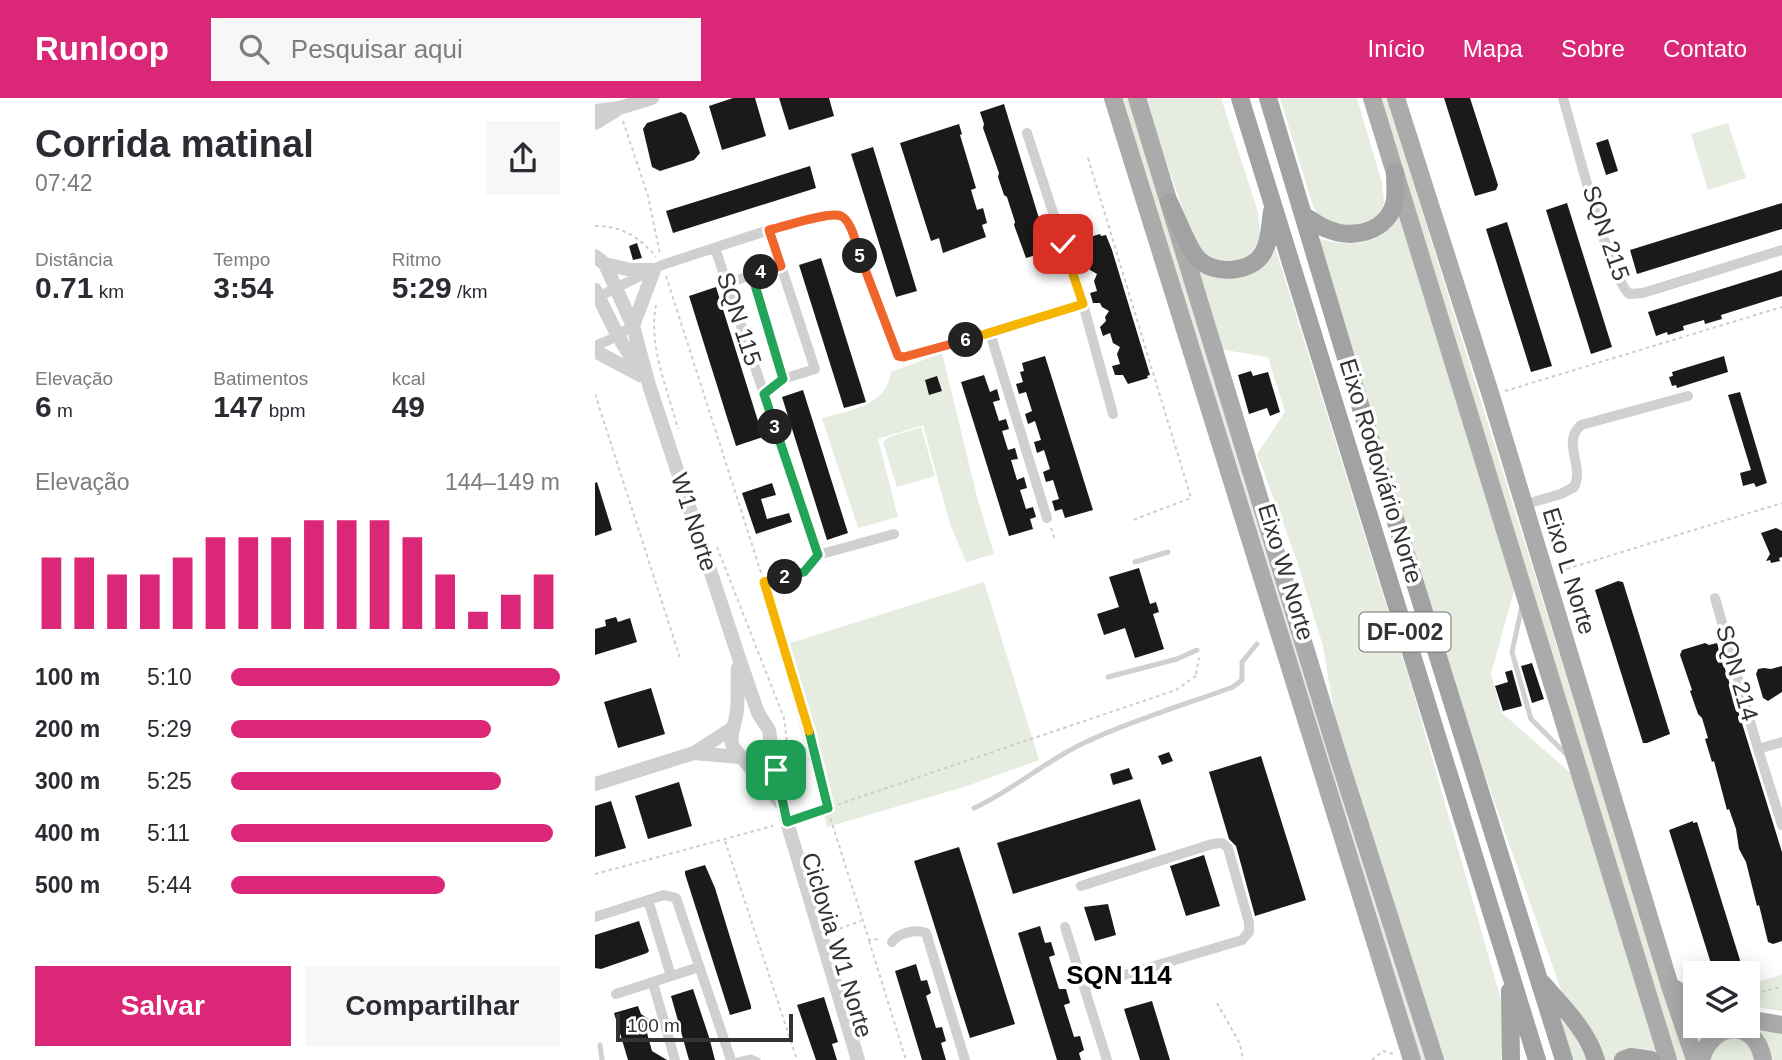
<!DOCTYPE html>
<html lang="pt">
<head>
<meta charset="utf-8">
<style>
  body { margin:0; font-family:Helvetica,sans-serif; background:#f7f7f7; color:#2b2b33; height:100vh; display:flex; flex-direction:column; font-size:26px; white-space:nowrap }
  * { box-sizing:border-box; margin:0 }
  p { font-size:23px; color:#7c7c81 }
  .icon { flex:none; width:38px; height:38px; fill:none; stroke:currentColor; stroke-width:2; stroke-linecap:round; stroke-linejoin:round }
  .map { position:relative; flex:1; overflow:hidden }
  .drawer { display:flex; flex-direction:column; background:#fff; width:595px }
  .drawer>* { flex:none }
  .tools { position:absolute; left:1088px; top:863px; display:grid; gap:14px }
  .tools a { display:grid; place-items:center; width:77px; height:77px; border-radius:0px; background:#fff; box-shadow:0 4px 18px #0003; font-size:35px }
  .scale { position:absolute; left:21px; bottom:18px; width:177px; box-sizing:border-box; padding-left:7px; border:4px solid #333; border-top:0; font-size:19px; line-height:24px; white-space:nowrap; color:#333; -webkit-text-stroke:5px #fff; paint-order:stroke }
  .pin { position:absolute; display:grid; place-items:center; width:60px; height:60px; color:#fff; margin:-30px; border-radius:14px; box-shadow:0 4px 10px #0006 }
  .km { position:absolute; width:35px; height:35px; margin:-18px; border-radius:50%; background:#222; color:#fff; font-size:19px; line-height:35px; text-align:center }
  .round { display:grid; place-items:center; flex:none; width:74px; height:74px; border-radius:0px; background:#f7f7f7 }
  .overview { display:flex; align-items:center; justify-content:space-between; height:119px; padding:0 35px }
  h1 { font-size:38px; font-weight:700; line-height:52px }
  .metrics { display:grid; grid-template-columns:repeat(3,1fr); gap:10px; height:119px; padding:7px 35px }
  .metrics div { display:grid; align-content:center }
  .metrics b { font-size:30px; font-weight:700 }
  .metrics small { font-size:19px; font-weight:400 }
  .metrics p { font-size:19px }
  .chart { height:196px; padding:14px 35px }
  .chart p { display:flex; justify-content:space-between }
  .chart svg { width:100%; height:126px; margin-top:7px; stroke:#db2777; stroke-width:6 }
  .primary-button { display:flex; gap:14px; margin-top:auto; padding:14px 35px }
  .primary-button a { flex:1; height:80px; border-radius:0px; background:#db2777; color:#fff; font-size:28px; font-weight:700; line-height:80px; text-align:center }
  .primary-button a+a { background:#f7f7f7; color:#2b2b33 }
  ul { padding:0 35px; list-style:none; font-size:23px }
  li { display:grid; grid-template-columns:112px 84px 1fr; align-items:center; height:52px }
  li i { height:18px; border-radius:9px; background:#db2777 }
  header { display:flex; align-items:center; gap:42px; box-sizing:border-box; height:98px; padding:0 35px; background:#db2777; color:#fff }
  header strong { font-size:33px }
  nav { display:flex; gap:38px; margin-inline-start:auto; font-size:24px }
  .search { width:490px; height:63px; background:#f7f7f7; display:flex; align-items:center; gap:18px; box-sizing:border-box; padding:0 24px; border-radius:0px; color:#7c7c81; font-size:26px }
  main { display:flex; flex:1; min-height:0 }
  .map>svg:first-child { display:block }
  .green { fill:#e6ecdf }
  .building { fill:#1a1a1a }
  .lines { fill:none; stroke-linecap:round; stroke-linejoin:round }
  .path { stroke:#cdcdcd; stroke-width:2; stroke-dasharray:3.5 3.5; stroke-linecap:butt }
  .service { stroke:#d0d0d0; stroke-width:5 }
  .minor { stroke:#d0d0d0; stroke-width:10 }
  .tertiary { stroke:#d0d0d0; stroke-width:14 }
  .primary { stroke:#ababab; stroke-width:18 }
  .trunk { stroke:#a2a2a2; stroke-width:18 }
  .split-1-casing { stroke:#fff; stroke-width:14 }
  .split-2-casing { stroke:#fff; stroke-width:14 }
  .split-3-casing { stroke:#fff; stroke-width:14 }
  .split-4-casing { stroke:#fff; stroke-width:14 }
  .split-5-casing { stroke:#fff; stroke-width:14 }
  .split-6-casing { stroke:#fff; stroke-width:14 }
  .split-7-casing { stroke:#fff; stroke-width:14 }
  .split-1 { stroke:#22a559; stroke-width:9 }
  .split-2 { stroke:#f5b400; stroke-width:9 }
  .split-3 { stroke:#22a559; stroke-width:9 }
  .split-4 { stroke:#22a559; stroke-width:9 }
  .split-5 { stroke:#f0652b; stroke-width:9 }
  .split-6 { stroke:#f0652b; stroke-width:9 }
  .split-7 { stroke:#f5b400; stroke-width:9 }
  .labels { text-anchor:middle; stroke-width:7; stroke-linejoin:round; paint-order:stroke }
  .shield { fill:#fff; stroke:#707070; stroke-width:2 }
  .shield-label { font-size:23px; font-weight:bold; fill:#333 }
  .street-label { font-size:24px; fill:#333; stroke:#fff }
  .neighbourhood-label { font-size:26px; font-weight:bold; fill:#000; stroke:#fff }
</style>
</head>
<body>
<header>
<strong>Runloop</strong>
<div class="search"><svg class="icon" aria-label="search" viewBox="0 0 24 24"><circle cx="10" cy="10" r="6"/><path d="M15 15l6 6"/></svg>Pesquisar aqui</div>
<nav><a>Início</a><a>Mapa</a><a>Sobre</a><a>Contato</a></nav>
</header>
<main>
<section class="drawer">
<div class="overview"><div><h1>Corrida matinal</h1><p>07:42</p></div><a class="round"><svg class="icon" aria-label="share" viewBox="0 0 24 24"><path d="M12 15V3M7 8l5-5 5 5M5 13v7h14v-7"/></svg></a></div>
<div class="metrics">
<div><p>Distância</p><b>0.71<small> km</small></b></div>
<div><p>Tempo</p><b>3:54</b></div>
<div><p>Ritmo</p><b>5:29<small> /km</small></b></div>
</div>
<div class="metrics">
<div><p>Elevação</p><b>6<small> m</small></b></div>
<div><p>Batimentos</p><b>147<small> bpm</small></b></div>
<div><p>kcal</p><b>49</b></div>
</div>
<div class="chart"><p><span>Elevação</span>144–149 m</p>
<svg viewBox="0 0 160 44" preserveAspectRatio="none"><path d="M5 44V19M15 44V19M25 44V25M35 44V25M45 44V19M55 44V12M65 44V12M75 44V12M85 44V6M95 44V6M105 44V6M115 44V12M125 44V25M135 44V38M145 44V32M155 44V25"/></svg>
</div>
<ul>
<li><b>100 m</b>5:10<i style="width:100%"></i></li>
<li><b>200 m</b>5:29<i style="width:79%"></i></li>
<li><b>300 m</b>5:25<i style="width:82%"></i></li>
<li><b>400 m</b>5:11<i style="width:98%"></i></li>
<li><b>500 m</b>5:44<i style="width:65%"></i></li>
</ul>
<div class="primary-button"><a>Salvar</a><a>Compartilhar</a></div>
</section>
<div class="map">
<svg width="1187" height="962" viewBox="0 0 1187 962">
  <rect width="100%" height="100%" fill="#fff"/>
  <path class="green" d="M524,0H533L833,962H822Z
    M549,0H626L663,114L665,136L662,147L653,159L643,165L612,161L601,149Z
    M685,0H762L787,85L789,104L787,113L779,123L755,132L725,123L717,105Z
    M781,0H792L1090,962H1081Z
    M1133,25L1151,80L1113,92L1096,36Z
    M804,112L920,489L896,576L906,614L979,678L1066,962H1004L971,906L888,672L721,140C744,146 774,151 792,132C797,126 801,118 804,112Z
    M679,146L818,593L906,902L909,937L906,962H846L739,614L728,548L701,460L662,356L690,314L673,259L624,251L600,169L618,177Z
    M347,255L382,399L399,456L371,464L355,426L328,327L283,341L303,419L263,430L227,320C254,313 292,308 296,274Z
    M326,329L340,378L302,389L288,344L294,339Z
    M389,484L444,662L369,689L232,729L183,549Z
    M1187,876V913L1153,908V888Z
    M1083,896L1101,912V928H1126C1111,930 1107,943 1102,957Z
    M965,921L976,931L992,962H978Z
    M1153,928L1187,931V962H1173Z
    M1124,939H1148L1163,962H1111Z"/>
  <path class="building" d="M138,0H160L171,38L127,52L114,8Z
    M184,0H234L239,18L194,32Z
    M849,0H875L903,87L901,92L880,98Z
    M409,6L454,153L431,160L419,127L420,124L412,99L409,97L403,79L404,75L388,30L389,26L385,14Z
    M86,14L91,17L105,55L99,62L65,73L57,69L48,31L52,25Z
    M364,26L367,36L365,37L381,90L376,92L382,112L388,110L392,125L387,127L391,139L348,155L344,140L336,143L305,45Z
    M1013,41L1023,73L1011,77L1001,45Z
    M278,49L322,193L301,199L256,56Z
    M215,68L221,90L78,135L71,113Z
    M972,105L1017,249L996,256L951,112Z
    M1187,105V131L1042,176L1035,152Z
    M912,124L957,268L936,274L891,131Z
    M505,136L506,138L511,137L517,152L555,277L552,278L553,280L533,286L528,277H520L517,268L525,266L522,256L525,249L518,245L515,235L508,238L505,229L511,223L510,219L514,213L507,209L505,205H498L495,195L502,193L499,183L502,176L495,172L492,163L485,165L482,156L489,152L488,141Z
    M42,145L47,160L38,162L34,148Z
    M226,160L271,304L249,310L204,167Z
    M1187,172V198L1126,217L1127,221L1110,226L1109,222L1088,228L1089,232L1073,237L1072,234L1061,238L1053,214Z
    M121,189L168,339L141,348L94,198Z
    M450,258L498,412L470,420L467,411L460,413L457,403L464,401L458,382L451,384L448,374L455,371L449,352L442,355L439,344L446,342L440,323L433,326L430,316L437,313L431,294L424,296L421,286L428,284L425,274L429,273L427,265Z
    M1129,258L1133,274L1082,290L1081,287L1077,288L1074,279L1078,278L1077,274Z
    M656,273L658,278L673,274L685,314L675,318L672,310L654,316L643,277Z
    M389,277L395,294L402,291L405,302L398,304L404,323L411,321L414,331L407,333L413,352L420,350L423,361L416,362L422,382L429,379L432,390L425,392L431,411L438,409L441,419L435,421L438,431L414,438L366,284Z
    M342,278L347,293L334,297L330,282Z
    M208,292L253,435L232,442L187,299Z
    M1145,294L1172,385L1161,389L1159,385L1148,388L1145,375L1156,372L1133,297Z
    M2,384L17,432L0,438V385Z
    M177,385L181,397L166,401L172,421L194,415L197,424L161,436L147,395Z
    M1181,430L1187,433V459L1184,460L1185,463L1176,465L1175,462L1171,463L1175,456L1166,435Z
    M544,470L555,506L561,504L564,514L558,516L569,551L540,560L530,530L509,537L502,516L524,509L514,479Z
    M1023,483L1028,484L1075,636L1052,645H1048L1000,492Z
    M21,519L23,524L35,520L42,544L0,557V531L11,528L10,522Z
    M1110,545L1114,547L1122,545L1187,754V843L1178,846L1173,844L1164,807L1162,808L1151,764L1144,751L1141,731L1134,711L1132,712L1119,663L1117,664L1110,641L1113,640L1107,620L1103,616L1095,593L1097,592L1085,557L1087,552Z
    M937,565L949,601L937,605L926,568Z
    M1187,568V594L1173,603L1168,600L1161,576L1163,571L1169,570L1176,571Z
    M917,572L927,608L908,613L900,588L913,584L910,574Z
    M56,590L70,636L23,650L9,604Z
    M574,654L578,663L567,667L563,658Z
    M666,658L711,802L660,818L641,748L634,741L614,674Z
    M534,670L538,681L518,687L515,676Z
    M84,684L97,728L53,741L40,698Z
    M545,701L561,752L418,796L402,745Z
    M16,703L31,750L0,759V708Z
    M1098,723V725L1102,724L1149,875H1119L1074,732Z
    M364,749L420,926L375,940L319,763Z
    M609,757L625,808L591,818L575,768Z
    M110,767L120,790L156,908V911L135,917L90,776V773Z
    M513,806L521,837L500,843L489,809Z
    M44,823L54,853L52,855L6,871L0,870V837Z
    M445,828L450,845L456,844L460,857L454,859L464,891H471L475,905L469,907L479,939L485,938L489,952L484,955L486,962H462L423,835Z
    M321,866L326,883L332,882L336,895L331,898L341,930L347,929L351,943L346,945L351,962H327L300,873Z
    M98,891L114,939L120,962H94L76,898Z
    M229,899L243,944L237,946L242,962H221L202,907Z
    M557,903L575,962H545L529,911Z
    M43,908L46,916L55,922L53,925L57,926L52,935L57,953L72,962H33L19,915Z"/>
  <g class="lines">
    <path class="path" d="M28,23L53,98L65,156
      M493,60L596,400L538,422
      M0,128C25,127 46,140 61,159
      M71,178L169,484L216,640L229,700L274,842L285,841
      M61,207C53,248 73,292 83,331
      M910,293L1187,209
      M0,296L85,560
      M456,430L460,442
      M122,449L189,620L195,669
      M965,473L1187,405
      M170,484L209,474L216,466
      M601,576L604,560
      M203,720L581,592L602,577
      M130,743L202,962
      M0,776L178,728
      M238,833L266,823
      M274,843L311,962
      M257,892L269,934
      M1153,897L1187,889
      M622,905L645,946L648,962
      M777,962L788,953L801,957"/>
    <path class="service" d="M540,464L573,454
      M927,508L917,554L936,621L973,658
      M513,579L582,561L602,552
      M379,710C419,692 451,662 491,644C538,622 589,607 638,589L647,582V564L662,546
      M5,947L7,962
      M143,962L156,959L163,962"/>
    <path class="minor" d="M968,0C979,36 1013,176 1034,196L1048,195L1187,152
      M432,35L488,206L518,316
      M120,150L223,457L299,436
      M157,177L188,281
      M132,185L186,168
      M3,199L67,167L174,132L235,118H246L253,124L300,254L309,259L488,206
      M395,235L452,420
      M0,248L14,242L38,228
      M169,296L188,281L220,271L174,132
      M928,407L966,396L979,389C990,368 966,345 986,327L1093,298
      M1120,500L1163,651L1187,644
      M1163,651L1187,727
      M486,788L617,746L627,745L633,750L654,825V834L647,842L489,889
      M53,802L76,878
      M0,819L69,797L81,800L136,962
      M470,829L512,962
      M297,844C303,835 321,831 331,835L370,962
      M58,885L80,962
      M21,896L104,869"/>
    <path class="tertiary" d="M0,13L24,10L57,0
      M0,25L20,13
      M0,158L10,166L38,228L54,287L144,560L163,615L174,632L176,647L168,662L152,664
      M10,166L36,172H59L38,228
      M0,192L23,238L47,277
      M0,253L45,277
      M143,570C142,586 144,604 141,619C139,629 135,636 137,646C139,653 178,695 186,705
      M176,648L192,724L263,962
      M99,655L144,659
      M0,686L99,655L136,631"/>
    <path class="primary" d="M518,0L817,962
      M542,0L743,658L840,962
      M777,0L1073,962
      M801,0L896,298L1075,888L1100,962
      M1075,888L1101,903
      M1153,921L1187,927
      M1106,962C1116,923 1161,919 1168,962"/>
    <path class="trunk" d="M645,0L942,962
      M673,0L780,357L969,962
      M574,104C582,119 593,152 604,162C621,177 656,175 668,155C675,143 675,126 677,113
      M708,117C716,122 724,128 732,131C759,142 794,134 800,102C801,94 800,83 800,74
      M947,885C967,908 992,932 1001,962
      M915,893L916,962
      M1028,962L1036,959L1056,962"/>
  </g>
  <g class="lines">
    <defs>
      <path id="split-1" d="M181,672L192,724L233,710L214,633"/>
      <path id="split-2" d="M190,479L169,484L214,633"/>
      <path id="split-3" d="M180,329L223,457L209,474L190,479"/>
      <path id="split-4" d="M166,174L157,177L188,281L169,296L180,329"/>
      <path id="split-5" d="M166,174L186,168L174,132C189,129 234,113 246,118C257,123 261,147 265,158"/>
      <path id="split-6" d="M265,158L303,258L309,259L371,242"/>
      <path id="split-7" d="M371,242L488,206L468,146"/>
    </defs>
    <use href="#split-1" class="split-1-casing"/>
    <use href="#split-2" class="split-2-casing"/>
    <use href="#split-3" class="split-3-casing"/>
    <use href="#split-4" class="split-4-casing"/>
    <use href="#split-5" class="split-5-casing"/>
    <use href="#split-6" class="split-6-casing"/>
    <use href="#split-7" class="split-7-casing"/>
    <use href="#split-1" class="split-1"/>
    <use href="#split-2" class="split-2"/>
    <use href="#split-3" class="split-3"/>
    <use href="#split-4" class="split-4"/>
    <use href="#split-5" class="split-5"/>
    <use href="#split-6" class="split-6"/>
    <use href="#split-7" class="split-7"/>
  </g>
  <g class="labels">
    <rect class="shield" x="764.5" y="514.5" width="91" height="39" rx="5"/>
    <g class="shield-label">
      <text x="810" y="542">DF-002</text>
    </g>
    <g class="street-label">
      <text transform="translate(1011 135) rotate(71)" y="8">SQN 215</text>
      <text transform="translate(144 221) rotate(72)" y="8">SQN 115</text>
      <text transform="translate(786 373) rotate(73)" y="8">Eixo Rodoviário Norte</text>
      <text transform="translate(99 424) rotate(72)" y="8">W1 Norte</text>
      <text transform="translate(974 473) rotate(73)" y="8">Eixo L Norte</text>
      <text transform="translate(691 474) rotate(73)" y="8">Eixo W Norte</text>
      <text transform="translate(1142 575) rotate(74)" y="8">SQN 214</text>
      <text transform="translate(242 847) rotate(73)" y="8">Ciclovia W1 Norte</text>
    </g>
    <g class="neighbourhood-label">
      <text x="524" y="886">SQN 114</text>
    </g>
  </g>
</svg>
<div class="tools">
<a><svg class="icon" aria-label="layers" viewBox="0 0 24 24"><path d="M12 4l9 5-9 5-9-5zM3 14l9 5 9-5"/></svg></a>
</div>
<div class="scale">100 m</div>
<div class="pin" style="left:181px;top:672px;background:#1e9e55"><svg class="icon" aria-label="arrive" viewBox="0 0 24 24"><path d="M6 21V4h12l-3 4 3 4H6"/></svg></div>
<div class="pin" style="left:468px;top:146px;background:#d93025"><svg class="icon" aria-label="check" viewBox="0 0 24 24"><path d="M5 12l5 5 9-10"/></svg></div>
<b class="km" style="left:190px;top:479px">2</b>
<b class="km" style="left:180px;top:329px">3</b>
<b class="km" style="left:166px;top:174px">4</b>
<b class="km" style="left:265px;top:158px">5</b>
<b class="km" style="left:371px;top:242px">6</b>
</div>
</main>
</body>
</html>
